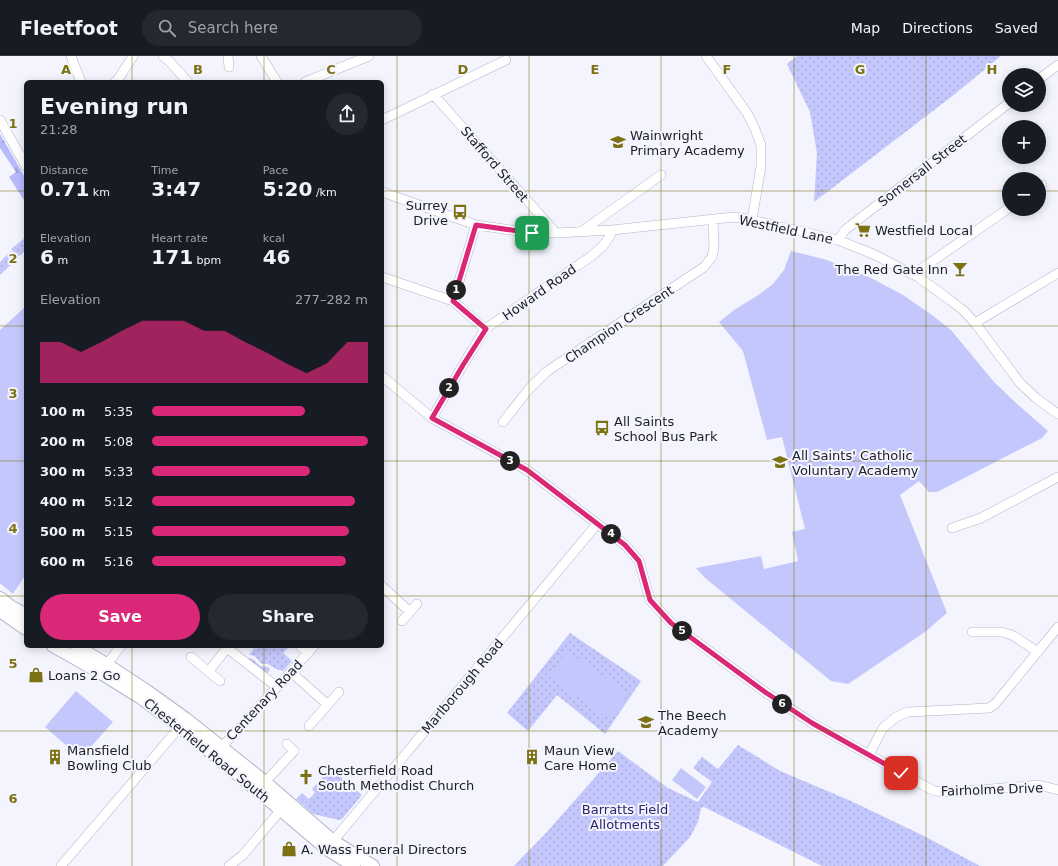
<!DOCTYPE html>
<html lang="en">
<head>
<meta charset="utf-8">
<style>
  body { margin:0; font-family:"DejaVu Sans",sans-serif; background:#242831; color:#f1f3f6; height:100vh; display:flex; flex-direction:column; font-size:15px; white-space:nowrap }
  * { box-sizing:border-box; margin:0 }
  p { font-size:13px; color:#9ea1a6 }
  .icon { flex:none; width:22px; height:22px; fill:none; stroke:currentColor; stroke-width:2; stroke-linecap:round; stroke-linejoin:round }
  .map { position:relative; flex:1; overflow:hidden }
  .panel { position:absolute; left:24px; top:24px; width:360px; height:568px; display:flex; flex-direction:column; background:#171b24; border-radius:6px; box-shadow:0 2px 10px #0003 }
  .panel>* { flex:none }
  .controls { position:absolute; left:1002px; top:12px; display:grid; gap:8px }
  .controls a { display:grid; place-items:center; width:44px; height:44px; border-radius:50%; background:#171b24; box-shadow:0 2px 10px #0003; font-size:20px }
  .pin { position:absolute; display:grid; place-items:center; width:34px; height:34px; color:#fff; margin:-17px; border-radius:8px; box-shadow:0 2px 6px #0006 }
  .km { position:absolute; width:20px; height:20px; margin:-10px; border-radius:50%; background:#222; color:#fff; font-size:11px; line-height:20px; text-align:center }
  .round { display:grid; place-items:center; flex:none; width:42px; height:42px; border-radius:21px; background:#242831 }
  .head { display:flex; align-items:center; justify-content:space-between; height:68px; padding:0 16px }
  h1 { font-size:22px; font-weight:800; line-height:30px }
  .figures { display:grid; grid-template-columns:repeat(3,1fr); gap:6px; height:68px; padding:4px 16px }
  .figures div { display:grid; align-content:center }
  .figures b { font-size:20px; font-weight:800 }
  .figures small { font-size:11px; font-weight:400 }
  .figures p { font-size:11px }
  .chart { height:112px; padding:8px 16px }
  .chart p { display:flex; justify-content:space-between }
  .chart svg { width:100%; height:72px; margin-top:4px; fill:#db2777; opacity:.7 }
  .action { display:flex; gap:8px; margin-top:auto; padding:8px 16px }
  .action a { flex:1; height:46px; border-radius:24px; background:#db2777; color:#fff; font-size:16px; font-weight:800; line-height:46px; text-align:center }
  .action a+a { background:#242831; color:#f1f3f6 }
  ul { padding:0 16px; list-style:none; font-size:13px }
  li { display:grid; grid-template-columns:64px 48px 1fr; align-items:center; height:30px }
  li i { height:10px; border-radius:5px; background:#db2777 }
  header { display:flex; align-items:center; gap:24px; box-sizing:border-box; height:56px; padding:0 20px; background:#171b24; border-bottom:1px solid #363941 }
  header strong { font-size:19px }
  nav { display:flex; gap:22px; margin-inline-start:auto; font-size:14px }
  .search { width:280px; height:36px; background:#242831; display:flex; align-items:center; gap:10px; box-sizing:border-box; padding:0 14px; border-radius:22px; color:#9ea1a6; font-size:15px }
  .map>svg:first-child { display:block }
  .grass { fill:url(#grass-dots) }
  .forest { fill:url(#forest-firs) }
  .park { fill:#c4c7fb }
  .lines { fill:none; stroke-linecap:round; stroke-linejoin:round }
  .minor-casing { stroke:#b2b4c9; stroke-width:10 }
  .major-casing { stroke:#b2b4c9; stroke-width:14 }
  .minor { stroke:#fff; stroke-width:9 }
  .major { stroke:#fff; stroke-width:12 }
  .route-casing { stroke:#fff; stroke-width:8 }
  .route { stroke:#db2777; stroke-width:5 }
  .grid { fill:none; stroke:#7d7213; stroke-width:1; stroke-opacity:0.55 }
  .labels { text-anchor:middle; stroke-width:4; stroke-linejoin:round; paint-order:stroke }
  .poi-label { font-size:13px; fill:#1c1d25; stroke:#f3f4fd; text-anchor:start }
  .street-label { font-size:13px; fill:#1c1d25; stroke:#f3f4fd }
  .park-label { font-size:13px; fill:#2d256f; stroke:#f3f4fd }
  .grid-label { font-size:13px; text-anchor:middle; font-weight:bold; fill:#7d7213; stroke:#f3f4fd; stroke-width:4; stroke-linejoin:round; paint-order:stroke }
</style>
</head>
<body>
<header>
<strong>Fleetfoot</strong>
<div class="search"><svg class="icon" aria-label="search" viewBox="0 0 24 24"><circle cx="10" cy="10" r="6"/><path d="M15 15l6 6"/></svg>Search here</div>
<nav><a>Map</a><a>Directions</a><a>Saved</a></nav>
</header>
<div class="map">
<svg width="1058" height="810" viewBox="0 0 1058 810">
  <defs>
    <pattern id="grass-dots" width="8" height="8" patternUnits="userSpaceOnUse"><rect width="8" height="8" fill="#c4c7fb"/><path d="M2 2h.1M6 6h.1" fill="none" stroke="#a8aad7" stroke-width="1.8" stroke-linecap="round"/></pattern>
    <pattern id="forest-firs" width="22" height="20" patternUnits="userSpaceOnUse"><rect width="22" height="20" fill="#b7bbfc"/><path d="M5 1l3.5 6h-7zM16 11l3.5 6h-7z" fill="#9da0d8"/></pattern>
  </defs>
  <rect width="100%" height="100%" fill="#f3f4fd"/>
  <path class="grass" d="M797,0H1001L955,38L814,146L817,97L810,56L787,8Z
    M26,181V194L18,201L11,193Z
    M11,195L17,203L0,219V206Z
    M570,577L641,625L605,678L557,639L528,675L507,657Z
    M259,590H290L283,597L292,605L283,615L276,613L268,608H262C257,604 257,599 249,599L254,592L257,593Z
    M246,602L253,603L260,610L268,611L270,613L267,618Z
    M738,689L780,715L851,745L924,780L980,810H822L704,751L701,752L698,766L690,781L663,810H514L547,776L618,695L668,732L698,746L712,726L693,712L702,701L718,713Z
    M331,713L362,739L342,763L339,764L313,758L303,749L315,737L312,733Z"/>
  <path class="forest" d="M0,78L26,123V147L9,121L16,116L0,92Z"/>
  <path class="park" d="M791,195L827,204L871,222L903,239L932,259L951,274L994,326L1015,346L1048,375L1042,382L937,436H929L919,425L900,439L947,557L925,576L848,628L831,625L704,521L696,512L761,500L764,513L798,505L792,476L805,473L782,381L767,384L743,295L719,266L734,254L757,240L773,228L784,214Z
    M26,250V518L13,538L0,527V274Z
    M567,595L629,637L610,664L549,621Z
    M76,635L113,666L81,702L45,671Z
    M681,712L706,731L697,743L672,724Z
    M302,737L309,743L303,749L296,743Z"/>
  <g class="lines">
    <defs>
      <path id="minor" d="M71,0L81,26
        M163,0L169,5L188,26
        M228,0L229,11
        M261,0L277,26
        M706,0L747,57L755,73L761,89V110L752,164
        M1039,23L1058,9
        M115,26L117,25L133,0
        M305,26L369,0
        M433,38L556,177
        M0,64L26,110
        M382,64L506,4
        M1039,131L1042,129
        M382,136L476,169L532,177H556L612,174L734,161L752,164L838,184L873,198L918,221L950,244L964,255L975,267L1020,327L1036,342L1058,358
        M581,176L661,119
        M838,184L845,174L1009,47
        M382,221L453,245L485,273
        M918,221L920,215L924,211L1009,152
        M453,245L476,169
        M975,267L1058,217
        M382,320L432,362L527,414L625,489L639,505L650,544L671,567L765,636L812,667L934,735L954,736L1039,729L1058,734
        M432,362L463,309L485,273L593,199C601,192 609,185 612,174
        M503,366L529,333L546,316L704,211L712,201L714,192L713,163
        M952,472L981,462L1058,421
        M382,530L410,556
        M402,565L417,548
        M972,576H1001L1012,579L1038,596
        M300,590L308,597
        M191,601L220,625
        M103,613L121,590
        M209,615L227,592L277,631
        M291,616L328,649
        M309,670L339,636
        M218,695L277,631L314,590
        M869,699L883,672L896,661L908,656L989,652L995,648L1058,571
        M265,726L294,695L287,688
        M329,790L597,468
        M61,810L184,666
        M229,810L243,799L284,750"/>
      <path id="major" d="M0,542L10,550L26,559
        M0,555L26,573
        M53,590L101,617L141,642L180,671L281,754L327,793L354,810
        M76,590L106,608L147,635L186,663L265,726L333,785L373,810"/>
    </defs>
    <use href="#minor" class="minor-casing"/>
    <use href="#major" class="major-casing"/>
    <use href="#minor" class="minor"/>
    <use href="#major" class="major"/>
  </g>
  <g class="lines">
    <defs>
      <path id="route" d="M532,177L476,169L453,245L486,273L463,309L432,362L527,414L625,489L639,505L650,544L671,567L765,636L812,667L901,717"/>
    </defs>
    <use href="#route" class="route-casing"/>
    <use href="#route" class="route"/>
  </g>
  <path class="grid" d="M132,0V26M264,0V26M397,0V810M529,0V810M661,0V810M794,0V810M926,0V810M0,135H26M382,135H1009M1039,135H1058M0,270H26M382,270H1058M0,405H26M382,405H1058M0,540H26M382,540H1058M132,590V810M264,590V810M0,675H1058"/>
  <defs>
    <symbol id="school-bare" viewBox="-9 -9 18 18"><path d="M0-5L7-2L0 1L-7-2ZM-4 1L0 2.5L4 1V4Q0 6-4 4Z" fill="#7d7213" stroke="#f3f4fd" stroke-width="2.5" paint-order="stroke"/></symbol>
    <symbol id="bus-bare" viewBox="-9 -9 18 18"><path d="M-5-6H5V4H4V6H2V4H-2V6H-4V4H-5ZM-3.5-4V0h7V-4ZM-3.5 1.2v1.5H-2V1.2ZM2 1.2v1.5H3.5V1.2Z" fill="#7d7213" stroke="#f3f4fd" stroke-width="2.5" paint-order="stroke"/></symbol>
    <symbol id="supermarket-bare" viewBox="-9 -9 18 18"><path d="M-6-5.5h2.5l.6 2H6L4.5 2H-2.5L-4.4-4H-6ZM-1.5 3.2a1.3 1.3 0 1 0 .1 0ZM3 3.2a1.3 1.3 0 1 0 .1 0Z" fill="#7d7213" stroke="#f3f4fd" stroke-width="2.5" paint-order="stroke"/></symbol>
    <symbol id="bar-bare" viewBox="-9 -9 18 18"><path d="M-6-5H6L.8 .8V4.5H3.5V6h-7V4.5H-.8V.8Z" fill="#7d7213" stroke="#f3f4fd" stroke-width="2.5" paint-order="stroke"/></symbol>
    <symbol id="shop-bare" viewBox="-9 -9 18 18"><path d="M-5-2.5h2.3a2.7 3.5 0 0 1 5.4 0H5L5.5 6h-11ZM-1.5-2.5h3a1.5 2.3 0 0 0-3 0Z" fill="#7d7213" stroke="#f3f4fd" stroke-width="2.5" paint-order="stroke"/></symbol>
    <symbol id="building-bare" viewBox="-9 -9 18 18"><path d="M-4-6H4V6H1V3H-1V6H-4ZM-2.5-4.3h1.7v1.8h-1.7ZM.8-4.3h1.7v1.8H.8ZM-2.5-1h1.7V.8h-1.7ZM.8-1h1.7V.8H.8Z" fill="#7d7213" stroke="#f3f4fd" stroke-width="2.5" paint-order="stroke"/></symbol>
    <symbol id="church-bare" viewBox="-9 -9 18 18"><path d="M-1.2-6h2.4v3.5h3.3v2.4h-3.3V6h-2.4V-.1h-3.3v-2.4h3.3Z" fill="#7d7213" stroke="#f3f4fd" stroke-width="2.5" paint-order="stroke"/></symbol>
  </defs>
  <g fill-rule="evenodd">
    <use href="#school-bare" x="607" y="75" width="22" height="22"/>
    <use href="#bus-bare" x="449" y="145" width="22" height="22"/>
    <use href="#supermarket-bare" x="852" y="163" width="22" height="22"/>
    <use href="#bar-bare" x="949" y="202" width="22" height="22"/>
    <use href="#bus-bare" x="591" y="361" width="22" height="22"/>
    <use href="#school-bare" x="769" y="395" width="22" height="22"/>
    <use href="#shop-bare" x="25" y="608" width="22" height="22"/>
    <use href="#school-bare" x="635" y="655" width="22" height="22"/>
    <use href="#building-bare" x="44" y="690" width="22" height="22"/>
    <use href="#building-bare" x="521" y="690" width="22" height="22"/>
    <use href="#church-bare" x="295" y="710" width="22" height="22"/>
    <use href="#shop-bare" x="278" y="782" width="22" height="22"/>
  </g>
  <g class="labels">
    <g class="poi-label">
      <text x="630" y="84">Wainwright<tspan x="630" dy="15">Primary Academy</tspan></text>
      <text x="448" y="154" text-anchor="end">Surrey<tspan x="448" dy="15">Drive</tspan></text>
      <text x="875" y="179">Westfield Local</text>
      <text x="948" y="218" text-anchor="end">The Red Gate Inn</text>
      <text x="614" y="370">All Saints<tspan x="614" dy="15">School Bus Park</tspan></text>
      <text x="792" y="404">All Saints' Catholic<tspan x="792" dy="15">Voluntary Academy</tspan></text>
      <text x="48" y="624">Loans 2 Go</text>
      <text x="658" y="664">The Beech<tspan x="658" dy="15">Academy</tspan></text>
      <text x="67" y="699">Mansfield<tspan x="67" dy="15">Bowling Club</tspan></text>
      <text x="544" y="699">Maun View<tspan x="544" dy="15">Care Home</tspan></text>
      <text x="318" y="719">Chesterfield Road<tspan x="318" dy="15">South Methodist Church</tspan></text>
      <text x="301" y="798">A. Wass Funeral Directors</text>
    </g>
    <g class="street-label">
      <text transform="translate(495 108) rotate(49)" y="5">Stafford Street</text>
      <text transform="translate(922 114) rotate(-38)" y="5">Somersall Street</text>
      <text transform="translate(786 173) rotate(12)" y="5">Westfield Lane</text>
      <text transform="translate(539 236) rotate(-35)" y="5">Howard Road</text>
      <text transform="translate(619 268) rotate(-34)" y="5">Champion Crescent</text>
      <text transform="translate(462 630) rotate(-50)" y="5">Marlborough Road</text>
      <text transform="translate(264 644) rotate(-47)" y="5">Centenary Road</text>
      <text transform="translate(207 694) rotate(39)" y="5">Chesterfield Road South</text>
      <text transform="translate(992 733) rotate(-2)" y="5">Fairholme Drive</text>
    </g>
    <g class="park-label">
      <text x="625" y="758">Barratts Field<tspan x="625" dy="15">Allotments</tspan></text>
    </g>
  </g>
  <g class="grid-label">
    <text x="66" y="18">A</text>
    <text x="198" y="18">B</text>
    <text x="331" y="18">C</text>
    <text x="463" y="18">D</text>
    <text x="595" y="18">E</text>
    <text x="727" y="18">F</text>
    <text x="860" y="18">G</text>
    <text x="992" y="18">H</text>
    <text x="13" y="72">1</text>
    <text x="13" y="207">2</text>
    <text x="13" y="342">3</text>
    <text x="13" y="477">4</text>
    <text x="13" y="612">5</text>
    <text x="13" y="747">6</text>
  </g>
</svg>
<div class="controls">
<a><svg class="icon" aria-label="layers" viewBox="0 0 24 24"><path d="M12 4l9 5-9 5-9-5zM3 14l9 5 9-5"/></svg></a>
<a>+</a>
<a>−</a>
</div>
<div class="pin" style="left:532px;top:177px;background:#1e9e55"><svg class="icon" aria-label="arrive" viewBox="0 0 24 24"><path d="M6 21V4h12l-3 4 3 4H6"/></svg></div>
<div class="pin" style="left:901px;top:717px;background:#d93025"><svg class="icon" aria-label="check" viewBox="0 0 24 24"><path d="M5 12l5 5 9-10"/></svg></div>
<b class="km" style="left:456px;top:234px">1</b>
<b class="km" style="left:449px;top:332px">2</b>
<b class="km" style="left:510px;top:405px">3</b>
<b class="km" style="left:611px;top:478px">4</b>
<b class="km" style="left:682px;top:575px">5</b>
<b class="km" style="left:782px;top:648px">6</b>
<section class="panel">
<div class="head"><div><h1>Evening run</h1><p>21:28</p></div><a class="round"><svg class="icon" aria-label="share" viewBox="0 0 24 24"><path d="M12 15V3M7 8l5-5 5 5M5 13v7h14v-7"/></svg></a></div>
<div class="figures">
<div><p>Distance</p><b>0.71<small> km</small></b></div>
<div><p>Time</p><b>3:47</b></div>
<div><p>Pace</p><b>5:20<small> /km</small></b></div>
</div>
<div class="figures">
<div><p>Elevation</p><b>6<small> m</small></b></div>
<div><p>Heart rate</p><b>171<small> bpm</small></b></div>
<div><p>kcal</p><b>46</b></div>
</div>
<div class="chart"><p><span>Elevation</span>277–282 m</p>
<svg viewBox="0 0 160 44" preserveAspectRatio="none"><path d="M0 44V19L10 19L20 25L30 19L40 12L50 6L60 6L70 6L80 12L90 12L100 19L110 25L120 32L130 38L140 32L150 19L160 19V44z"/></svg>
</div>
<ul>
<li><b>100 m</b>5:35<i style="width:71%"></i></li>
<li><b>200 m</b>5:08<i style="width:100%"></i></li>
<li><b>300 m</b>5:33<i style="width:73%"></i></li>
<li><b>400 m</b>5:12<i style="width:94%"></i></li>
<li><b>500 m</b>5:15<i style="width:91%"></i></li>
<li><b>600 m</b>5:16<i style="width:90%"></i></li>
</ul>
<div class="action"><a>Save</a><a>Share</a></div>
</section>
</div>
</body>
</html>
